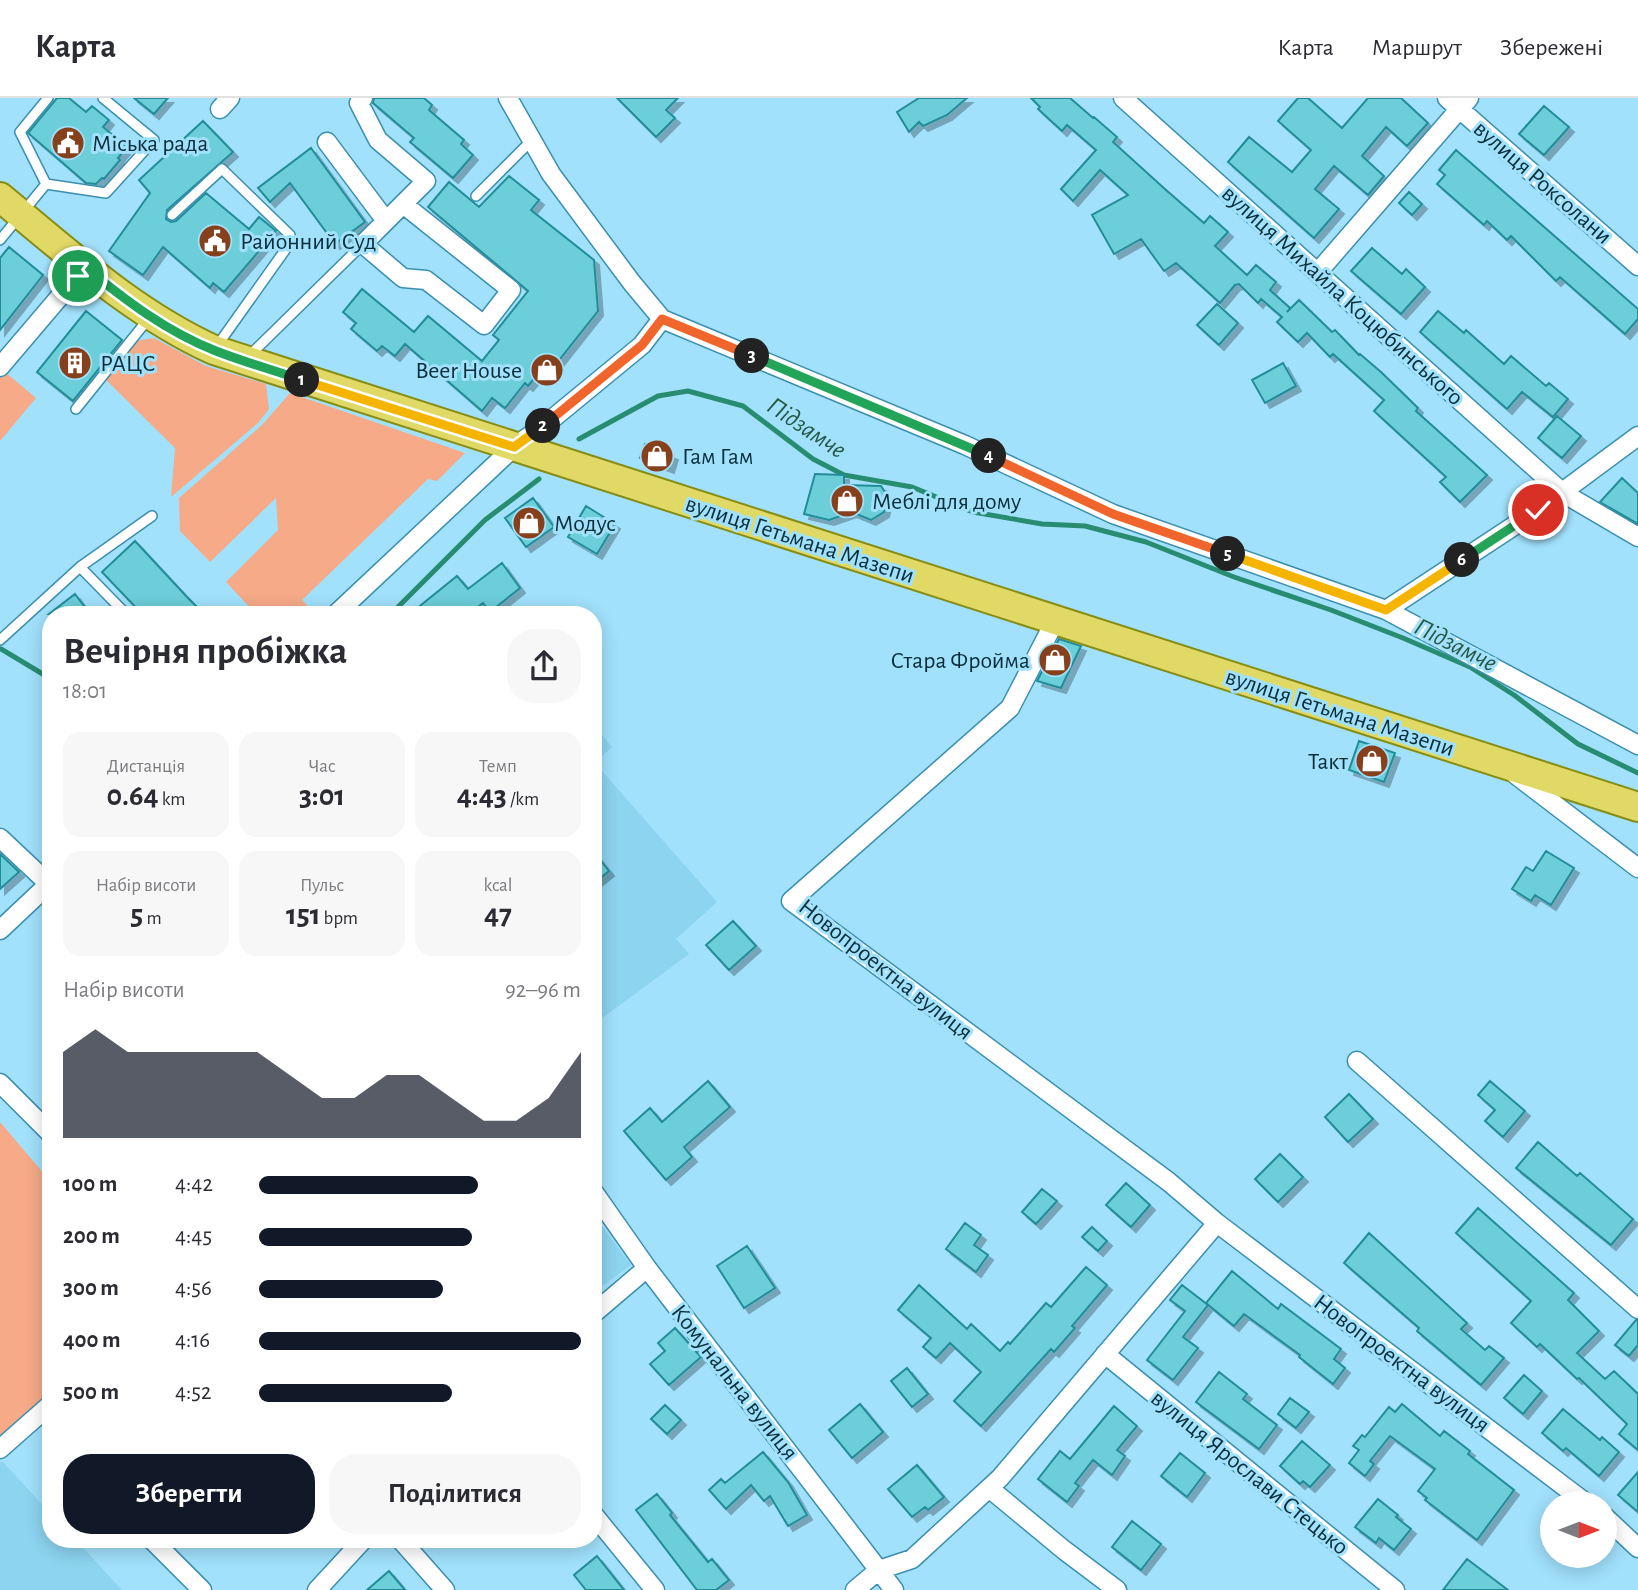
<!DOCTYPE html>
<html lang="uk">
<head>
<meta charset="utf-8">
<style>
  body { margin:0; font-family:"Alegreya Sans",sans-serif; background:#f7f7f7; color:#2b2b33; height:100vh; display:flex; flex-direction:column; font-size:26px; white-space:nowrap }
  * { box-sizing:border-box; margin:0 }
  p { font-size:23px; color:#7c7c81 }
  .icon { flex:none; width:38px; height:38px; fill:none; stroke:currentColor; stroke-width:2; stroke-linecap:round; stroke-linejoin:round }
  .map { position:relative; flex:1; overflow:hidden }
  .sheet { position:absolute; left:42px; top:508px; width:560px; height:942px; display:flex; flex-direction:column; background:#fff; border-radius:28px; box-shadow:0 4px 18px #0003 }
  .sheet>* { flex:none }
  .needle { width:46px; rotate:90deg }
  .buttons { position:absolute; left:1540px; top:1393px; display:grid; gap:14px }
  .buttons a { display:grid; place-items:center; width:77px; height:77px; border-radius:50%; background:#fff; box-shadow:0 4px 18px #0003; font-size:35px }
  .pin { position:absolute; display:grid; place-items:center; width:60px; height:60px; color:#fff; margin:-30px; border:4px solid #fff; border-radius:50%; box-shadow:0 2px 7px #0007 }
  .km { position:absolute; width:35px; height:35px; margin:-18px; border-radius:50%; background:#222; color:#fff; font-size:19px; line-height:35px; text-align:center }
  .round { display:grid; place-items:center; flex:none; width:74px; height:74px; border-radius:28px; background:#f7f7f7 }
  .summary { display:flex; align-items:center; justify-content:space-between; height:119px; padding:0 21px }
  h1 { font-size:38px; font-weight:700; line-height:52px }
  .stats { display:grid; grid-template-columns:repeat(3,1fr); gap:10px; height:119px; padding:7px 21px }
  .stats div { display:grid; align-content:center; border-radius:18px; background:#f7f7f7; text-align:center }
  .stats b { font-size:30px; font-weight:700 }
  .stats small { font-size:19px; font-weight:400 }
  .stats p { font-size:19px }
  .chart { height:196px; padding:14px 21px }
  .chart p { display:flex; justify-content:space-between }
  .chart svg { width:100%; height:126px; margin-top:7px; fill:#111827; opacity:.7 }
  .action { display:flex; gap:14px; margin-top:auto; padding:14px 21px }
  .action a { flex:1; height:80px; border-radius:28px; background:#111827; color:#fff; font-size:28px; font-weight:700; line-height:80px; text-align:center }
  .action a+a { background:#f7f7f7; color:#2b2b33 }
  ul { padding:0 21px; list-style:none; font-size:23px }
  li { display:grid; grid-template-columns:112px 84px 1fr; align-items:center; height:52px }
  li i { height:18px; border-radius:9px; background:#111827 }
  header { display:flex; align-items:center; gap:42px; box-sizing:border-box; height:98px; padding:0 35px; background:#fff; border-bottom:2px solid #e1e1e2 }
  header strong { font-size:33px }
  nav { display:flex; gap:38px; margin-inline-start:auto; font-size:24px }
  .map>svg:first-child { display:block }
  .built { fill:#8dd4f0 }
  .green { fill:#f6aa87 }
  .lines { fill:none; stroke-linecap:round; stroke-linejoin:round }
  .stream { stroke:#288c71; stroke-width:5 }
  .building { fill:#6cced9; stroke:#228d99; stroke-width:2; filter:url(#shadow) }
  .lane-casing { stroke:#3b8fae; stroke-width:12 }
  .street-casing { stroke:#3b8fae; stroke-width:21 }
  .primary-casing { stroke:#878d14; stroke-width:32 }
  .lane { stroke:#fff; stroke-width:9 }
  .street { stroke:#fff; stroke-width:18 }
  .primary { stroke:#e0d966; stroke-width:28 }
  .split-1-casing { stroke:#fff; stroke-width:14 }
  .split-2-casing { stroke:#fff; stroke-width:14 }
  .split-3-casing { stroke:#fff; stroke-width:14 }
  .split-4-casing { stroke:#fff; stroke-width:14 }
  .split-5-casing { stroke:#fff; stroke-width:14 }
  .split-6-casing { stroke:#fff; stroke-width:14 }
  .split-7-casing { stroke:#fff; stroke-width:14 }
  .split-1 { stroke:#22a559; stroke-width:9 }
  .split-2 { stroke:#f5b400; stroke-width:9 }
  .split-3 { stroke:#f0652b; stroke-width:9 }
  .split-4 { stroke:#22a559; stroke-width:9 }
  .split-5 { stroke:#f0652b; stroke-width:9 }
  .split-6 { stroke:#f5b400; stroke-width:9 }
  .split-7 { stroke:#22a559; stroke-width:9 }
  .labels { text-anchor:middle; stroke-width:6; stroke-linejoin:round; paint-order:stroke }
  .poi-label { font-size:24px; fill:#092e3a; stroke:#a1e1fc; text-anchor:start }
  .street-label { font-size:24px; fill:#092e3a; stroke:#a1e1fc }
  .water-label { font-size:26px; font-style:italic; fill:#265845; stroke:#a1e1fc }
</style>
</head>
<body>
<header>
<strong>Карта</strong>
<nav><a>Карта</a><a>Маршрут</a><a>Збережені</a></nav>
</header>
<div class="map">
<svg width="1638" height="1492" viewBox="0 0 1638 1492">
  <defs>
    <filter id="shadow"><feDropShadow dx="5" dy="5" stdDeviation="0" flood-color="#0004"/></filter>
  </defs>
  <rect width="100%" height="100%" fill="#a1e1fc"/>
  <path class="built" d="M593,626L612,649L595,665L717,804L676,841L689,856L593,927Z
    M593,1116L631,1167L593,1195Z
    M2,1363L51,1416V1440H74L122,1492H0V1365Z"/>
  <path class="green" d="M154,240L206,268L266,286L269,311L258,325L171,399L175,350L105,281L135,243Z
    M5,274L36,300L0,343V280Z
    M290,295L465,355L437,383L428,381L302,502L309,509L302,516H256L226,484L278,432L276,400L210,464L180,433L179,400L262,327Z
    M0,1024L51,1084V1303L0,1346Z"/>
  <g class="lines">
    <path class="stream" d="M579,341L658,298L688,293L743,308L813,361L844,377L912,389L973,414L1042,426L1085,428L1146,444L1234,479L1331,512L1403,540L1470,569L1514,597L1578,646L1638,675
      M391,516L485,422L539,381
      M1,551L51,581"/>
  </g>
  <path class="building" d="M57,0H69L86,14L92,8L109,22L103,29L127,49L118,60L120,62L104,81L102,80L96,86L86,85L28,35Z
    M134,0H168L154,16Z
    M374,0H424L432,7L429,12L464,42L461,46L473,57L453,80L410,44L414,40L373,5Z
    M617,0H678L666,12L675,20L656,39Z
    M919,0H967L947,17L923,28L919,24L909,34L897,14Z
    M1031,0H1070L1093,20L1094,19L1117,39L1113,44L1166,92L1204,125L1210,118L1228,134L1215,148L1247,177L1256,167L1276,184L1270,192L1290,210L1287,214L1299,202L1332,234L1335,232L1359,257L1360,256L1381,274L1418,310L1416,313L1487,377L1460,404L1440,384L1446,379L1374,313L1384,302L1333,256L1330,259L1307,235L1298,244L1277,224L1282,219L1261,201L1258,205L1239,186L1235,187L1220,205L1176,165L1164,173L1141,141L1114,156L1092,117L1128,97L1100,72L1073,103L1061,91L1096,52L1067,27L1062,33L1038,11L1040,9Z
    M1298,0H1308L1342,30L1368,0H1401L1428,25L1407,48L1386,29L1367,52L1362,58L1384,78L1368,97L1334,68L1315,91L1339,111L1314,140L1228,64L1249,39L1292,74L1311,52L1278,23Z
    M1544,8L1569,29L1544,57L1519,36Z
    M203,23L233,54L167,112L166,121L171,124L176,123L206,95L249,131L259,119L276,133L224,194L213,185L210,190L163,149L143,177L109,153L150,95L139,82Z
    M311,50L365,124L335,146L290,85L270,104L258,90Z
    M1456,52L1638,211V221L1625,236L1560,179L1556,183L1511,138L1507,142L1487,123L1484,127L1437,86L1445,77L1439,72Z
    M509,78L539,102L531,112L594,162L598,213L552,271L546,266L528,288L525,285L505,310L492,300L482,313L405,246L395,258L382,248L377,253L351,231L356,225L343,214L362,191L414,234L428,218L482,263L499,242L493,237L528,193L428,109L449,84L479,109Z
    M1409,94L1422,106L1412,117L1399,105Z
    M9,149L43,177L0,232V160Z
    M1372,150L1402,176L1406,171L1425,189L1401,216L1351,173Z
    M1217,206L1238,225L1219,247L1197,227Z
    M86,213L122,242L73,303L37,274Z
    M1438,213L1464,235L1466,232L1504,266L1511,258L1546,288L1549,285L1568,301L1553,319L1522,294L1507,311L1420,234Z
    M1283,265L1296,288L1265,305L1252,282Z
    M1557,318L1581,338L1562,360L1538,340Z
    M645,346L673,357L669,370L640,360Z
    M815,376L844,377V387L881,388L888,399L884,414L871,422L852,414L829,422L804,416Z
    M1622,380L1638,395V426L1600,404Z
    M533,400L554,429L526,449L505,420Z
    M586,408L615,426L597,456L568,439Z
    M135,443L187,499L204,516H142L102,474Z
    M502,465L520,490L490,514L483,505L469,516H410L457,478L468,491Z
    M75,496L90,516H49Z
    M1059,541L1081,548L1061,590L1037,583Z
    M1359,643L1395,655L1384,684L1349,672Z
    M593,753L609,773L593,786Z
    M1546,753L1574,770L1551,807L1535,797L1531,803L1512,791L1526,769L1533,773Z
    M0,756L19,774L0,791Z
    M733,823L756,848L729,872L706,847Z
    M708,983L730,1009L684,1049L692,1059L666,1082L624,1033L650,1010L662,1024Z
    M1490,983L1525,1013L1503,1039L1485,1023L1495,1012L1478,997Z
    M1349,996L1373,1021L1348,1044L1325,1019Z
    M1538,1044L1577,1078L1580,1075L1633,1121L1611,1147L1516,1070Z
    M1280,1056L1303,1079L1278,1104L1255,1081Z
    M1126,1085L1150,1107L1131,1129L1106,1107Z
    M1042,1091L1057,1103L1036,1126L1022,1114Z
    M1478,1110L1574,1195L1568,1202L1599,1233L1577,1255L1605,1281L1614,1273L1638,1296V1352L1619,1336L1627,1326L1579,1280L1577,1281L1540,1246L1537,1249L1511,1225L1531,1203L1456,1135Z
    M965,1125L981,1137L974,1147L988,1157L976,1174L946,1151Z
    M1092,1129L1107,1143L1098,1153L1082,1139Z
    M1369,1135L1467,1225L1461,1231L1485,1252L1489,1248L1504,1260L1481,1287L1417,1233L1419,1230L1344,1165Z
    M747,1148L775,1190L744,1210L717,1168Z
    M1086,1169L1107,1187L1072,1228L1075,1230L1054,1254L1051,1251L981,1328L954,1303L981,1274L950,1245L936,1260L923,1249L931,1240L898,1212L919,1187L967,1231L971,1226L1000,1253L1008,1244L1010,1246L1046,1205L1051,1209Z
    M1232,1173L1278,1211L1281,1206L1341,1251L1334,1261L1345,1270L1333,1286L1299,1259L1300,1257L1244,1216L1234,1228L1206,1205Z
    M1182,1187L1208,1207L1183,1239L1198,1250L1173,1282L1147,1262L1185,1213L1170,1202Z
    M1636,1222H1638V1247L1629,1258L1615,1247Z
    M675,1230L701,1259L669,1287L650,1266L665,1253L658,1245Z
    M907,1270L928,1296L912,1309L891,1283Z
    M1219,1274L1247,1296L1243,1301L1277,1327L1259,1351L1196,1304Z
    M1524,1277L1542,1293L1523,1316L1504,1300Z
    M1290,1300L1309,1314L1296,1330L1278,1316Z
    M860,1306L883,1334L852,1360L829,1332Z
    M1402,1306L1440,1338L1444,1333L1470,1353L1468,1356L1514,1392L1477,1442L1425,1402L1427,1400L1418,1393L1435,1371L1390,1338L1370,1363L1374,1366L1365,1378L1349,1365L1359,1352L1353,1348L1362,1337L1365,1339L1389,1309L1395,1314Z
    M665,1307L681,1322L667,1336L651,1321Z
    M1114,1308L1137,1328L1117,1352L1125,1358L1112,1377L1093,1362L1075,1385L1079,1388L1067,1404L1038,1381L1060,1353L1070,1361Z
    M1563,1311L1600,1342L1602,1339L1619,1354L1599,1378L1566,1350L1563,1353L1542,1335Z
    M1302,1343L1330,1367L1310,1389L1303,1383L1300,1386L1280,1368Z
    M763,1354L788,1384L807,1417L788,1428L770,1398L764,1403L751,1387L726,1411L709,1392L721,1381L725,1385Z
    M1180,1355L1205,1375L1187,1399L1161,1378Z
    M917,1367L944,1399L928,1412L925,1409L912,1419L888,1391Z
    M1638,1374V1414L1618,1397Z
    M657,1396L672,1415L670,1417L708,1464L712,1461L729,1482L716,1492H697L636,1412Z
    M1378,1401L1398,1417L1396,1419L1411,1431L1394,1452L1379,1440L1376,1445L1355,1429Z
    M1132,1423L1161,1446L1141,1472L1112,1449Z
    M597,1458L624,1492H586L574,1477Z
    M1467,1461L1508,1492H1443Z
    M389,1473L405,1492H367Z"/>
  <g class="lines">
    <defs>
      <path id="lane" d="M46,86L106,95L154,42L103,0
        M46,86L20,34L48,0
        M476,98L532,42
        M172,117L222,71L290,137L288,148L217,248
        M0,142L46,86
        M249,258L363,146
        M76,311L149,220
        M80,469L126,516
        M0,542L80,469L152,418"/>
      <path id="street" d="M363,0L359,5L378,42L426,83L363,146L403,180L426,182L484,227L511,192L403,106
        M508,0L551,76L632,185L662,221L965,347L1113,416L1386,512L1638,647
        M1123,0L1563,395L1638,439
        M1447,0L1638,168
        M220,11L230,0
        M327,44L386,123
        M1318,174L1469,0
        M0,269L85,169
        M1386,512L1538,412L1638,338
        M336,516L514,349L546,326L642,247L662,221
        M1055,523L1010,610L791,803L1169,1084L1217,1125L1586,1405
        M1516,677L1638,770
        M0,740L49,786
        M0,832L51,784
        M1357,963L1638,1211
        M0,985L51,1036
        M593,1093L647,1170L894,1492
        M593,1216L647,1170
        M1105,1256L1395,1492
        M0,1351L51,1306
        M989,1390L1064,1452L1117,1492
        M593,1416L655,1492
        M1605,1419L1638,1450
        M150,1440L202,1492
        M399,1440L445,1492
        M317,1492L365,1440
        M855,1492L879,1472L912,1461L1000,1380L1217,1125"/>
      <path id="primary" d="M0,99C68,155 133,215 214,252L1638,709"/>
    </defs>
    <use href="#lane" class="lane-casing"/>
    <use href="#street" class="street-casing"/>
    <use href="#primary" class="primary-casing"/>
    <use href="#lane" class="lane"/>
    <use href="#street" class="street"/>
    <use href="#primary" class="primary"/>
  </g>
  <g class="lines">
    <defs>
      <path id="split-1" d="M78,178L85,169C125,202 167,234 216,253C244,264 273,272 302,282"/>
      <path id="split-2" d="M302,282L514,349L543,328"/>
      <path id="split-3" d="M543,328L642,247L662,221L752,258"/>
      <path id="split-4" d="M752,258L989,358"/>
      <path id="split-5" d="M989,358L1113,416L1228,456"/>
      <path id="split-6" d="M1228,456L1386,512L1462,462"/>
      <path id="split-7" d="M1462,462L1538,412"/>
    </defs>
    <use href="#split-1" class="split-1-casing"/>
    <use href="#split-2" class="split-2-casing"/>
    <use href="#split-3" class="split-3-casing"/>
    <use href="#split-4" class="split-4-casing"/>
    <use href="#split-5" class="split-5-casing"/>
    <use href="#split-6" class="split-6-casing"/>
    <use href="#split-7" class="split-7-casing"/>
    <use href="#split-1" class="split-1"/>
    <use href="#split-2" class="split-2"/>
    <use href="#split-3" class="split-3"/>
    <use href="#split-4" class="split-4"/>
    <use href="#split-5" class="split-5"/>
    <use href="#split-6" class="split-6"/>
    <use href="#split-7" class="split-7"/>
  </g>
  <defs>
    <symbol id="civic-disc" viewBox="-11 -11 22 22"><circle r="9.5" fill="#87401c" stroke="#a1e1fc"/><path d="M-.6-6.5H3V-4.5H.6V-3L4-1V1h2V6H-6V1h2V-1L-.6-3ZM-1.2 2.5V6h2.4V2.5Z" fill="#fff"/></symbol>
    <symbol id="building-disc" viewBox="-11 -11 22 22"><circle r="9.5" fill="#87401c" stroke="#a1e1fc"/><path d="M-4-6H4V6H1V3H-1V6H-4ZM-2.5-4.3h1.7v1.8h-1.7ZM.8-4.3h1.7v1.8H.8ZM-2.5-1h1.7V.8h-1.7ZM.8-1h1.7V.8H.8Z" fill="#fff"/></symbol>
    <symbol id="shop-disc" viewBox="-11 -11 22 22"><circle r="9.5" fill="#87401c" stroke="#a1e1fc"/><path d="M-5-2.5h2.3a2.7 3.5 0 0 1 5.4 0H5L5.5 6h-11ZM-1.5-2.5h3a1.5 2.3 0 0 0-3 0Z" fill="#fff"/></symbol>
  </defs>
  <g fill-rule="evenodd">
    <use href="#civic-disc" x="49" y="26" width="38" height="38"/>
    <use href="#civic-disc" x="196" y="124" width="38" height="38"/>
    <use href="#building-disc" x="56" y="246" width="38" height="38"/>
    <use href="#shop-disc" x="528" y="253" width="38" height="38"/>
    <use href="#shop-disc" x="638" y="339" width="38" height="38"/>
    <use href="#shop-disc" x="828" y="384" width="38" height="38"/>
    <use href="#shop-disc" x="510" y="406" width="38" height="38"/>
    <use href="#shop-disc" x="1036" y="543" width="38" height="38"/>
    <use href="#shop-disc" x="1353" y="644" width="38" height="38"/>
  </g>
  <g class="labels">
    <g class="poi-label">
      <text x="92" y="53">Міська рада</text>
      <text x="240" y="151">Районний Суд</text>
      <text x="100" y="273">РАЦС</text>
      <text x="522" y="280" text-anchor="end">Beer House</text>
      <text x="682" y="366">Гам Гам</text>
      <text x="872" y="411">Меблі для дому</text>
      <text x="554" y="433">Модус</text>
      <text x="1030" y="570" text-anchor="end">Стара Фройма</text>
      <text x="1348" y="671" text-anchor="end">Такт</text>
    </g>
    <g class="street-label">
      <text transform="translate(1543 84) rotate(41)" y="8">вулиця Роксолани</text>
      <text transform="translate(1343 197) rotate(42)" y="8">вулиця Михайла Коцюбинського</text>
      <text transform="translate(800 441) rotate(18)" y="8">вулиця Гетьмана Мазепи</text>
      <text transform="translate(1340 614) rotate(18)" y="8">вулиця Гетьмана Мазепи</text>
      <text transform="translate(886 871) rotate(38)" y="8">Новопроектна вулиця</text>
      <text transform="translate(1402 1265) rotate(37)" y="8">Новопроектна вулиця</text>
      <text transform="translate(735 1284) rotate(52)" y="8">Комунальна вулиця</text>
      <text transform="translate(1250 1374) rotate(39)" y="8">вулиця Ярослави Стецько</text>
    </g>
    <g class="water-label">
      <text transform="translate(807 329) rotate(34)" y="9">Підзамче</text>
      <text transform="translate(1456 546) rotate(27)" y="9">Підзамче</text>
    </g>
  </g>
</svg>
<div class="buttons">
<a><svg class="needle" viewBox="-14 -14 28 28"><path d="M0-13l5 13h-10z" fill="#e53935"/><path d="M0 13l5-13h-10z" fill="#7c7c81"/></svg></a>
</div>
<div class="pin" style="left:78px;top:178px;background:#1e9e55"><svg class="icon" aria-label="arrive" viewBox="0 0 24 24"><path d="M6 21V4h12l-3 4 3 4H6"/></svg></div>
<div class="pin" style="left:1538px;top:412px;background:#d93025"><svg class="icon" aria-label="check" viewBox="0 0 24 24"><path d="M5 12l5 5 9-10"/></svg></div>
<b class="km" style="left:302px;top:282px">1</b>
<b class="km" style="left:543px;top:328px">2</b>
<b class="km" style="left:752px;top:258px">3</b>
<b class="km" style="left:989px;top:358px">4</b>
<b class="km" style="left:1228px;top:456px">5</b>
<b class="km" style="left:1462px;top:462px">6</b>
<section class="sheet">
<div class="summary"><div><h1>Вечірня пробіжка</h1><p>18:01</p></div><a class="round"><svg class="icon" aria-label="share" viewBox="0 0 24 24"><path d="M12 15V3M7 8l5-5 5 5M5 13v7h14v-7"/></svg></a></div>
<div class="stats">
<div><p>Дистанція</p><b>0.64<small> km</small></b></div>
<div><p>Час</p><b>3:01</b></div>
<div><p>Темп</p><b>4:43<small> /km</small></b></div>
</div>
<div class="stats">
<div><p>Набір висоти</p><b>5<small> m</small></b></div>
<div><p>Пульс</p><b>151<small> bpm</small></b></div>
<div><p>kcal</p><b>47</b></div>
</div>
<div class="chart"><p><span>Набір висоти</span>92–96 m</p>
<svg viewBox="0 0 160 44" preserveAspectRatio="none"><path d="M0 44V14L10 6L20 14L30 14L40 14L50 14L60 14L70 22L80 30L90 30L100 22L110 22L120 30L130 38L140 38L150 30L160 14V44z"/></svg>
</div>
<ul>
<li><b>100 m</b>4:42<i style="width:68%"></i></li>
<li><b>200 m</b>4:45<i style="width:66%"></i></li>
<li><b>300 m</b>4:56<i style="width:57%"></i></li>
<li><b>400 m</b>4:16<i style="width:100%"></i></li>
<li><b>500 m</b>4:52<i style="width:60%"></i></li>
</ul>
<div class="action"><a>Зберегти</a><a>Поділитися</a></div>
</section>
</div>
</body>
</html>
